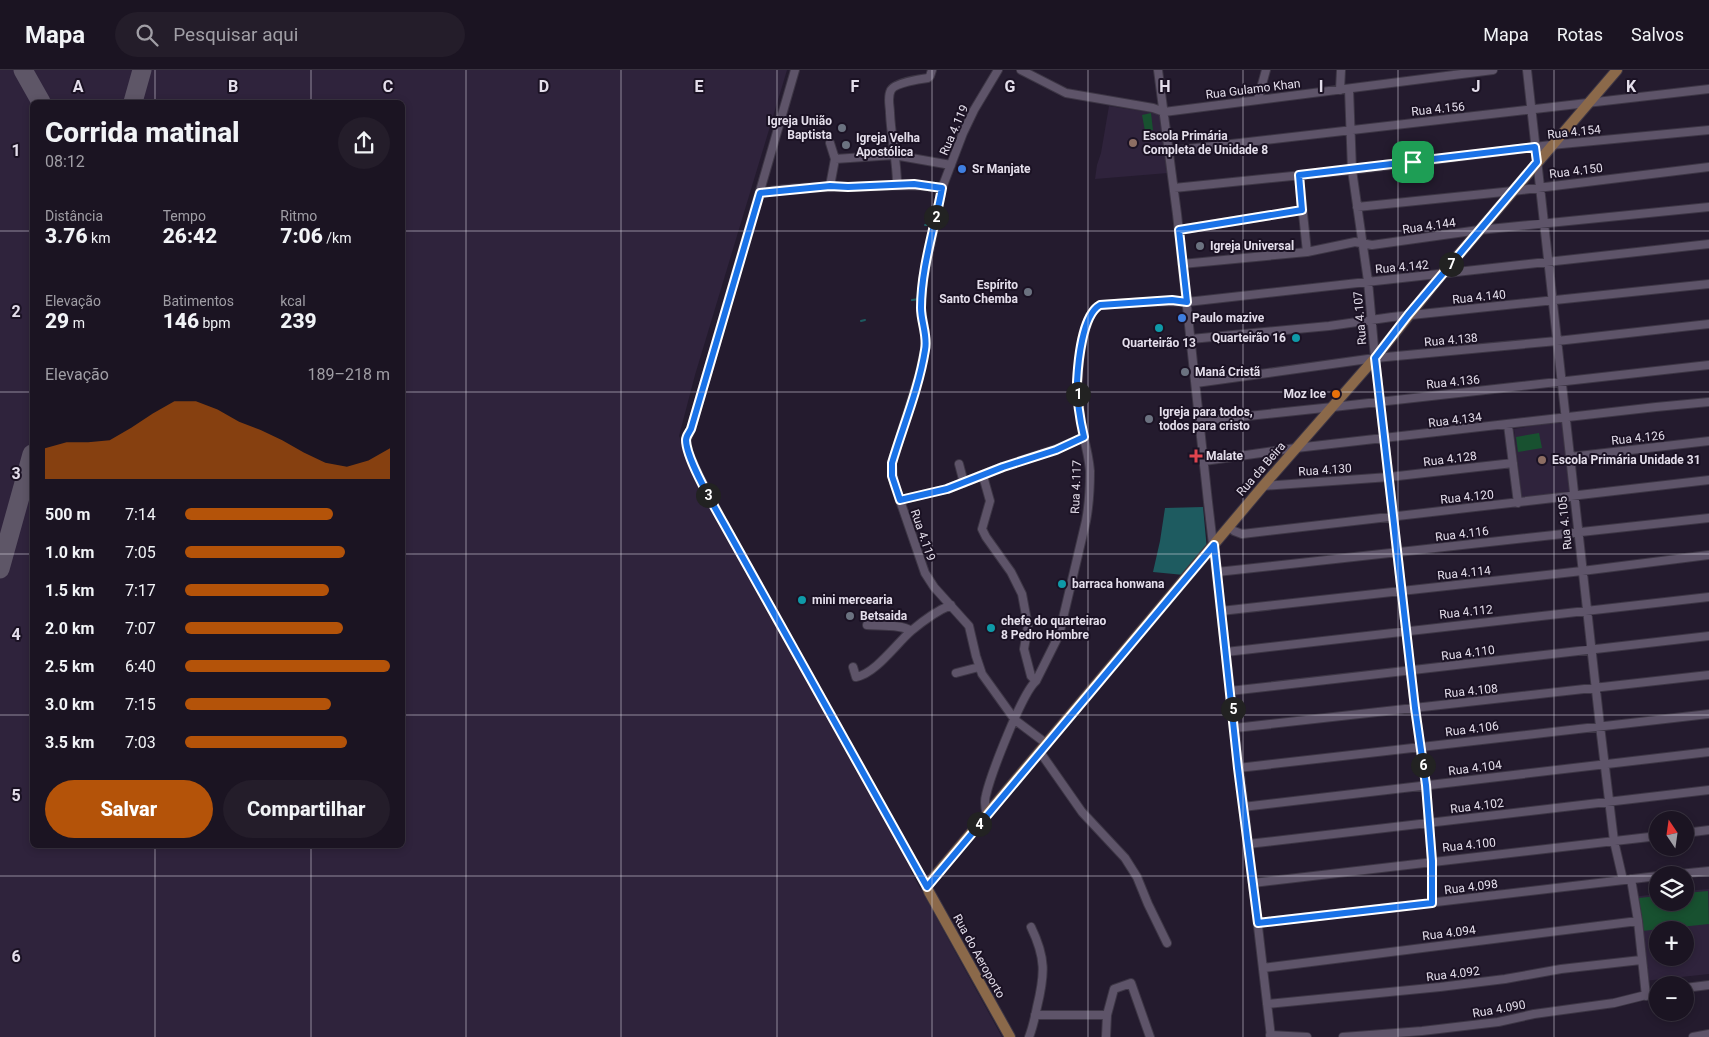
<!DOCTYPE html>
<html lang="pt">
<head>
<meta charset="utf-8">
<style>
  body { margin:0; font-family:Roboto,sans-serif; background:#241d2a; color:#f1f3f6; height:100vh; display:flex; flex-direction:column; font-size:19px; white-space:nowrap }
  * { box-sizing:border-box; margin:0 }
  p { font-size:16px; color:#a09ea5 }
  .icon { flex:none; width:28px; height:28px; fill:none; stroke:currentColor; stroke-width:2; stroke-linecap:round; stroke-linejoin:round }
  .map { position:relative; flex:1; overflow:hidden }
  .details { position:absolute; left:30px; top:30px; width:375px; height:748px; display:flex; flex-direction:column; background:#1b1422; border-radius:8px; box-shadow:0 2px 8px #0003,0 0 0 1px #393340 }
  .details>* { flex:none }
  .needle { width:32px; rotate:347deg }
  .tools { position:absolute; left:1649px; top:741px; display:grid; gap:10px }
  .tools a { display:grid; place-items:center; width:45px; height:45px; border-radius:50%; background:#1b1422; box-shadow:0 2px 8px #0003,0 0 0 1px #393340; font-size:25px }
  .pin { position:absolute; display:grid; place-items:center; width:42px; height:42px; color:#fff; margin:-21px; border-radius:10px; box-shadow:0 2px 8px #0006 }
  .km { position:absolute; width:25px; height:25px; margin:-12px; border-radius:50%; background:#222; color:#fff; font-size:14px; line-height:25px; text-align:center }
  .round { display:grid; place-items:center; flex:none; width:52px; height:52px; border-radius:26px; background:#241d2a }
  .headline { display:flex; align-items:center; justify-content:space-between; height:85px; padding:0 15px }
  h1 { font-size:28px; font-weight:800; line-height:38px }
  .figures { display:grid; grid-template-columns:repeat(3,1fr); gap:8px; height:85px; padding:5px 15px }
  .figures div { display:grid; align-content:center }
  .figures b { font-size:21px; font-weight:800 }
  .figures small { font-size:14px; font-weight:400 }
  .figures p { font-size:14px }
  .chart { height:140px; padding:10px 15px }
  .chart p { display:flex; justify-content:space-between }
  .chart svg { width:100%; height:90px; margin-top:5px; fill:#b45309; opacity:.7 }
  .button { display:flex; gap:10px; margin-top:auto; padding:10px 15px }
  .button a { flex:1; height:58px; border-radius:30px; background:#b45309; color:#fff; font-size:20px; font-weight:800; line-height:58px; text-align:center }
  .button a+a { background:#241d2a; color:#f1f3f6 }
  ul { padding:0 15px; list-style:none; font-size:16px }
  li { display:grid; grid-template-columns:80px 60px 1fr; align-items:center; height:38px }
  li i { height:12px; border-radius:6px; background:#b45309 }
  header { display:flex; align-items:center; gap:30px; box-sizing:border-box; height:70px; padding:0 25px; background:#1b1422; border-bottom:1px solid #393340 }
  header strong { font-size:24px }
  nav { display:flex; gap:28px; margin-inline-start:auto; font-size:18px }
  .search { width:350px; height:45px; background:#241d2a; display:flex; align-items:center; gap:12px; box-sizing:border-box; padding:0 18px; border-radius:28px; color:#a09ea5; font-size:19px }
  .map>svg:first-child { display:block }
  .built { fill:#2f233c; fill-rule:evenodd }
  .green { fill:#185130 }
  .water { fill:#1e5b60 }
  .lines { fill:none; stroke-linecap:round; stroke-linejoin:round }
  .stream { stroke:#1e5b60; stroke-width:2 }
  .taxiway { stroke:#5e5667; stroke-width:19 }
  .minor-casing { stroke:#3d3645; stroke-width:10 }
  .major-casing { stroke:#3d3645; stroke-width:12 }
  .minor { stroke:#5e5469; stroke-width:8 }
  .major { stroke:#8b694a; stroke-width:10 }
  .route-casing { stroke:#fff; stroke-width:10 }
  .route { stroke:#1a73e8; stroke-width:6 }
  .grid { fill:none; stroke:#e4deeb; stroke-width:1; stroke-opacity:0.55 }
  .worship-dot { fill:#6b7280; stroke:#1b1224; stroke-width:2 }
  .education-dot { fill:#8d6e63; stroke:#1b1224; stroke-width:2 }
  .shop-dot { fill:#3f7fe0; stroke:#1b1224; stroke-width:2 }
  .culture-dot { fill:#0f9aa8; stroke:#1b1224; stroke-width:2 }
  .food-dot { fill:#e8710a; stroke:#1b1224; stroke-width:2 }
  .health-dot { fill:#e0444e; stroke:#1b1224; stroke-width:2 }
  .labels { text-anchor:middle; stroke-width:4; stroke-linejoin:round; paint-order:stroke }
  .street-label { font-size:12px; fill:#e4deeb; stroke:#1b1224 }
  .poi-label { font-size:12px; font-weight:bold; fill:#e4deeb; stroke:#1b1224; text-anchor:start }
  .grid-label { font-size:16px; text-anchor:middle; font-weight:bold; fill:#e4deeb; stroke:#1b1224; stroke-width:4; stroke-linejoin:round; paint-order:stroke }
</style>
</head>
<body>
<header>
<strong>Mapa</strong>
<div class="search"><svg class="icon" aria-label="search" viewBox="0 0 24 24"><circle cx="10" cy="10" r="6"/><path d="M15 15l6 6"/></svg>Pesquisar aqui</div>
<nav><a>Mapa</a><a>Rotas</a><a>Salvos</a></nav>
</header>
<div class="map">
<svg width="1709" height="967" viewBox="0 0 1709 967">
  <rect width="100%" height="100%" fill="#241b2e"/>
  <path class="built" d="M0,0H787L695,305L679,366L698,409L912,793L910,800L1002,967H0ZM32,32H402V775H32Z
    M1109,36L1160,44L1168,103L1095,109L1097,95L1101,83Z
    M1563,351L1571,422L1522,428L1514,359Z
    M1709,819V904L1644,911L1632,827L1657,824L1658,832H1685V821ZM1658,860H1685V888H1658Z"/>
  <path class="green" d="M1151,43L1153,60L1145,61L1142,45Z
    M1539,363L1542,378L1518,382L1516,367Z
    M1708,821L1709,854L1642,861L1639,828L1657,826L1658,832H1685V823Z"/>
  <path class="water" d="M1203,437L1207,480L1184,505L1153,502L1160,471L1165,438Z"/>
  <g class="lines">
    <path class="stream" d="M925,155H930
      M912,230L919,229
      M861,251L865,250"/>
    <path class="taxiway" d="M23,0L41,32
      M133,32L142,0
      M0,499L32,384"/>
    <defs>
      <path id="minor" d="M795,0L691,359L686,371L689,384L699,406L724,454L927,817
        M998,0L974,40L963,63L942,118L923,212L921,238L926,271L925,279L920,303L892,393L894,413L925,503L934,517L969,556L976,586L982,604L1015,650L1047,674
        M1021,0L1066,23L1153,38L1164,42L1493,0
        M1158,0L1177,144L1208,432L1271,967
        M1527,0L1600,656L1614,771L1623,810
        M1349,19L1352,100L1368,211L1375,288L1415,638L1426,715L1432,791V833
        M1340,20L1341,0
        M1258,29L1266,0
        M1170,81L1709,19
        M835,89L894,85L951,95
        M1299,105L1307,182
        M897,114C897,91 891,67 890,43C890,36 887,27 891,20C895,13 920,9 928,8L930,6L932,0
        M830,116L835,89L830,73
        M1174,118L1352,100L1551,75L1709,60
        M760,123C788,117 820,117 849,117C880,117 910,113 942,118
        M1357,137L1513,121L1709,97
        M1179,160L1302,140
        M1182,194L1307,182L1355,172L1372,175L1479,160L1709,137
        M1191,269L1329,256L1392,247L1709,214
        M1196,313L1375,288L1557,271L1709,254
        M1200,351L1333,337L1709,295
        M1508,355L1518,433
        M1570,387L1709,371
        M1204,391L1296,378L1656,337L1709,332
        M959,394L964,413
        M983,406L990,431L982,459L986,467L1011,502L1022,524L1028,556L1024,579L1031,606L1036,611
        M1263,416L1389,407L1513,393
        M900,430L947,419L1005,396L1056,379L1084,367
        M1229,457L1234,461L1242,464L1709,410
        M1217,502L1709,448
        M1221,541L1582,501L1709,485
        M911,561C924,550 936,541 951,535
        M1226,582L1709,527
        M853,597L856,607C875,604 896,574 911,561C902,554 879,556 867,555
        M956,603L979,597
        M1230,621L1709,566
        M1235,658L1709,605
        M1040,682L1082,742L1125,788L1137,807L1148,834L1167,873
        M1238,698L1709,644
        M1243,737L1709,682
        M987,745C985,738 984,732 986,725C991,704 1022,623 1036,611L1059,565L1086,451C1089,435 1090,418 1090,401C1089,388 1086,376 1083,364C1077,330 1075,294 1085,261C1088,251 1091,240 1100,235C1129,233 1158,230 1187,232L1709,174
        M1685,763L1709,760
        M1248,774L1709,720
        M1669,805L1709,801
        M1631,809L1638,851L1646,926
        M1253,813L1658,766
        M1258,853L1658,806
        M1263,898L1638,851
        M1685,918L1709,915
        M1267,934L1440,917L1505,909L1561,899L1641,890
        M1035,945H1107
        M1270,965L1307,967
        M1029,967C1033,957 1035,947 1037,937C1045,904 1046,888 1031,857
        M1106,967L1107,945L1114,919L1131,913L1150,967
        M1343,967L1422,961L1498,952L1534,944L1614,933L1658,922
        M1693,967L1709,964"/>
      <path id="major" d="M1010,967L929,822L927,817L929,813L1263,416L1375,288L1442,204L1617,0"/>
    </defs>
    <use href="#minor" class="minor-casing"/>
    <use href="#major" class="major-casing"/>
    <use href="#minor" class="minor"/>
    <use href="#major" class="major"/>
  </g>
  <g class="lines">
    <defs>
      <path id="route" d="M1535,77L1537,92L1408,245L1375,288L1415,638L1426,715L1432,791V833L1258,853L1238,698L1214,475L927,817L724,454C714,436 686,389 686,370C686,366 689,363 691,359L760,123L830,116L848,117L914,114L942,118C935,157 921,198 921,238C921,252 928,266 925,280C919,318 903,356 892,393V406L900,430L947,419L1003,397L1056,380L1084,367C1080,350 1077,330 1077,312C1078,293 1082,245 1100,235L1172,230L1187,232L1179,160L1302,140L1299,105Z"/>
    </defs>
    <use href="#route" class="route-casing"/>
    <use href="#route" class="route"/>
  </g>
  <path class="grid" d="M155,0V32M311,0V32M466,0V967M621,0V967M777,0V967M932,0V967M1088,0V967M1243,0V967M1398,0V967M1554,0V967M0,161H32M402,161H1709M0,322H32M402,322H1709M0,484H32M402,484H1709M0,645H32M402,645H1709M155,775V967M311,775V967M0,806H1658M1685,806H1709"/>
  <g class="worship-dot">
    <circle cx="842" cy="58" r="5"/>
    <circle cx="846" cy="75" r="5"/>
    <circle cx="1200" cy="176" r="5"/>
    <circle cx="1028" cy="222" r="5"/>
    <circle cx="1185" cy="302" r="5"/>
    <circle cx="1149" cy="349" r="5"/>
    <circle cx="850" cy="546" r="5"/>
  </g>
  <g class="education-dot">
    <circle cx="1133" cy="73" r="5"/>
    <circle cx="1542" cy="390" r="5"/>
  </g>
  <g class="shop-dot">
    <circle cx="962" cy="99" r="5"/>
    <circle cx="1182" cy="248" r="5"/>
  </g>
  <g class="culture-dot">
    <circle cx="1159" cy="258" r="5"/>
    <circle cx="1296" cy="268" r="5"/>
    <circle cx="1062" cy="514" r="5"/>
    <circle cx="802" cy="530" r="5"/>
    <circle cx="991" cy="558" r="5"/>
  </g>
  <circle class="food-dot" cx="1336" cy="324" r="5"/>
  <path class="health-dot" d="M1193.5 378.5h5v5h5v5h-5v5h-5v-5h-5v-5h5z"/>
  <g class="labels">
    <g class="street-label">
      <text transform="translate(1253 19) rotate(-7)" y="4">Rua Gulamo Khan</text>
      <text transform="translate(1438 39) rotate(-6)" y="4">Rua 4.156</text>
      <text transform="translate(954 60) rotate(-66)" y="4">Rua 4.119</text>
      <text transform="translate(1574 62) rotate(-6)" y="4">Rua 4.154</text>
      <text transform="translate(1576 101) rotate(-7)" y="4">Rua 4.150</text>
      <text transform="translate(1429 156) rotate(-8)" y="4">Rua 4.144</text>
      <text transform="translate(1402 197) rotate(-5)" y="4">Rua 4.142</text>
      <text transform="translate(1479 227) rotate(-6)" y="4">Rua 4.140</text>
      <text transform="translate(1360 248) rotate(-95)" y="4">Rua 4.107</text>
      <text transform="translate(1451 270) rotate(-5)" y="4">Rua 4.138</text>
      <text transform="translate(1453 312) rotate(-6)" y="4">Rua 4.136</text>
      <text transform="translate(1455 350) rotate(-7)" y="4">Rua 4.134</text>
      <text transform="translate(1638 368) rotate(-6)" y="4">Rua 4.126</text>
      <text transform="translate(1450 389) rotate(-7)" y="4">Rua 4.128</text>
      <text transform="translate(1261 399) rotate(-49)" y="4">Rua da Beira</text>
      <text transform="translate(1325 400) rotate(-4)" y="4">Rua 4.130</text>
      <text transform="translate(1076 417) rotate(-88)" y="4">Rua 4.117</text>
      <text transform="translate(1467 427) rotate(-6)" y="4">Rua 4.120</text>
      <text transform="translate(1565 453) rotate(-96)" y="4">Rua 4.105</text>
      <text transform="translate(1462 464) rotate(-7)" y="4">Rua 4.116</text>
      <text transform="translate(923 465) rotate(71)" y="4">Rua 4.119</text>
      <text transform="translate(1464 503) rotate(-6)" y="4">Rua 4.114</text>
      <text transform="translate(1466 542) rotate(-6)" y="4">Rua 4.112</text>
      <text transform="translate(1468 583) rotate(-7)" y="4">Rua 4.110</text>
      <text transform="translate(1471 621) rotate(-6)" y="4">Rua 4.108</text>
      <text transform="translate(1472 659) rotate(-7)" y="4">Rua 4.106</text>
      <text transform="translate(1475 698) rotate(-7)" y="4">Rua 4.104</text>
      <text transform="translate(1477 736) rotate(-7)" y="4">Rua 4.102</text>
      <text transform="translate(1469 775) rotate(-6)" y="4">Rua 4.100</text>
      <text transform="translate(1471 817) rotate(-7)" y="4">Rua 4.098</text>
      <text transform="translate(1449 863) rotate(-7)" y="4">Rua 4.094</text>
      <text transform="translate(979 886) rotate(61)" y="4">Rua do Aeroporto</text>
      <text transform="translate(1453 904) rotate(-7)" y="4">Rua 4.092</text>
      <text transform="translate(1499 939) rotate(-10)" y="4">Rua 4.090</text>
    </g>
    <g class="poi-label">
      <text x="832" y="55" text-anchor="end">Igreja União<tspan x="832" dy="14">Baptista</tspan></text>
      <text x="1143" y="70">Escola Primária<tspan x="1143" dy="14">Completa de Unidade 8</tspan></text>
      <text x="856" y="72">Igreja Velha<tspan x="856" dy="14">Apostólica</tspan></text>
      <text x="972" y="103">Sr Manjate</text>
      <text x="1210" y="180">Igreja Universal</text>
      <text x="1018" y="219" text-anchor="end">Espírito<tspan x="1018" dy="14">Santo Chemba</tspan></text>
      <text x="1192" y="252">Paulo mazive</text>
      <text x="1286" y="272" text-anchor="end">Quarteirão 16</text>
      <text x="1159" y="277" text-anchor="middle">Quarteirão 13</text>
      <text x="1195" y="306">Maná Cristã</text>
      <text x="1326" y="328" text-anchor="end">Moz Ice</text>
      <text x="1159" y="346">Igreja para todos,<tspan x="1159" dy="14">todos para cristo</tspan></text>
      <text x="1206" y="390">Malate</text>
      <text x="1552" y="394">Escola Primária Unidade 31</text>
      <text x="1072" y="518">barraca honwana</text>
      <text x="812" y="534">mini mercearia</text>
      <text x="860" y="550">Betsaida</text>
      <text x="1001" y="555">chefe do quarteirao<tspan x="1001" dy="14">8 Pedro Hombre</tspan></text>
    </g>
  </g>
  <g class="grid-label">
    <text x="78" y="22">A</text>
    <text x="233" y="22">B</text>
    <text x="388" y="22">C</text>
    <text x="544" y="22">D</text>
    <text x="699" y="22">E</text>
    <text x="855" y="22">F</text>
    <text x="1010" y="22">G</text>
    <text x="1165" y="22">H</text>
    <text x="1321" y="22">I</text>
    <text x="1476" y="22">J</text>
    <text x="1631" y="22">K</text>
    <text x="16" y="86">1</text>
    <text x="16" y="247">2</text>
    <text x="16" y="409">3</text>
    <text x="16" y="570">4</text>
    <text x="16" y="731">5</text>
    <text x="16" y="892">6</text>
  </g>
</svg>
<div class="tools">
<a><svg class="needle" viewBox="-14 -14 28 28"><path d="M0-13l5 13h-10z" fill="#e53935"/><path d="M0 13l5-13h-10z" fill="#a09ea5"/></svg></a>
<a><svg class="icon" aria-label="layers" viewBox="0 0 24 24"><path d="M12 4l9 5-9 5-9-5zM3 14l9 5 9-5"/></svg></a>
<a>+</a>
<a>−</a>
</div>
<div class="pin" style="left:1413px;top:92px;background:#1e9e55"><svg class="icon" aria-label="arrive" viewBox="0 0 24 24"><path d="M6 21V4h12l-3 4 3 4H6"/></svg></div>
<b class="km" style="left:1078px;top:324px">1</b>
<b class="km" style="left:936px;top:147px">2</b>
<b class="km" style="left:708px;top:425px">3</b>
<b class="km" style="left:979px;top:754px">4</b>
<b class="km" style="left:1233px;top:639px">5</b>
<b class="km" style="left:1423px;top:695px">6</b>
<b class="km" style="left:1451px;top:194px">7</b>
<section class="details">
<div class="headline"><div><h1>Corrida matinal</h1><p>08:12</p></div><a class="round"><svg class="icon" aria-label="share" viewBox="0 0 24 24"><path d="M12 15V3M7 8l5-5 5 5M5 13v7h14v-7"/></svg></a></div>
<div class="figures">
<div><p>Distância</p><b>3.76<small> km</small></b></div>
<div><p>Tempo</p><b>26:42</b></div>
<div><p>Ritmo</p><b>7:06<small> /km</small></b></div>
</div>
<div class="figures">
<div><p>Elevação</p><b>29<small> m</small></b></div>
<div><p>Batimentos</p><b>146<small> bpm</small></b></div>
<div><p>kcal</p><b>239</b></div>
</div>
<div class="chart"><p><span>Elevação</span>189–218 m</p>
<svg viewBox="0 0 160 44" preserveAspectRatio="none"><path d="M0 44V29L10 26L20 26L30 25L40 19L50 12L60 6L70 6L80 10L90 16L100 20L110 25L120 31L130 36L140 38L150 35L160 29V44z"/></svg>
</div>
<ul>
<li><b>500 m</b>7:14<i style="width:72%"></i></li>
<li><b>1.0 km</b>7:05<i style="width:78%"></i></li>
<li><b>1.5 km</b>7:17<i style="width:70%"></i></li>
<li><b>2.0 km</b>7:07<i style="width:77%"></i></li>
<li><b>2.5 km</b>6:40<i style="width:100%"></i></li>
<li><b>3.0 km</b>7:15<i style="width:71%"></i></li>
<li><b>3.5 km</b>7:03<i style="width:79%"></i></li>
</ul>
<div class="button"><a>Salvar</a><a>Compartilhar</a></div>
</section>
</div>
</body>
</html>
